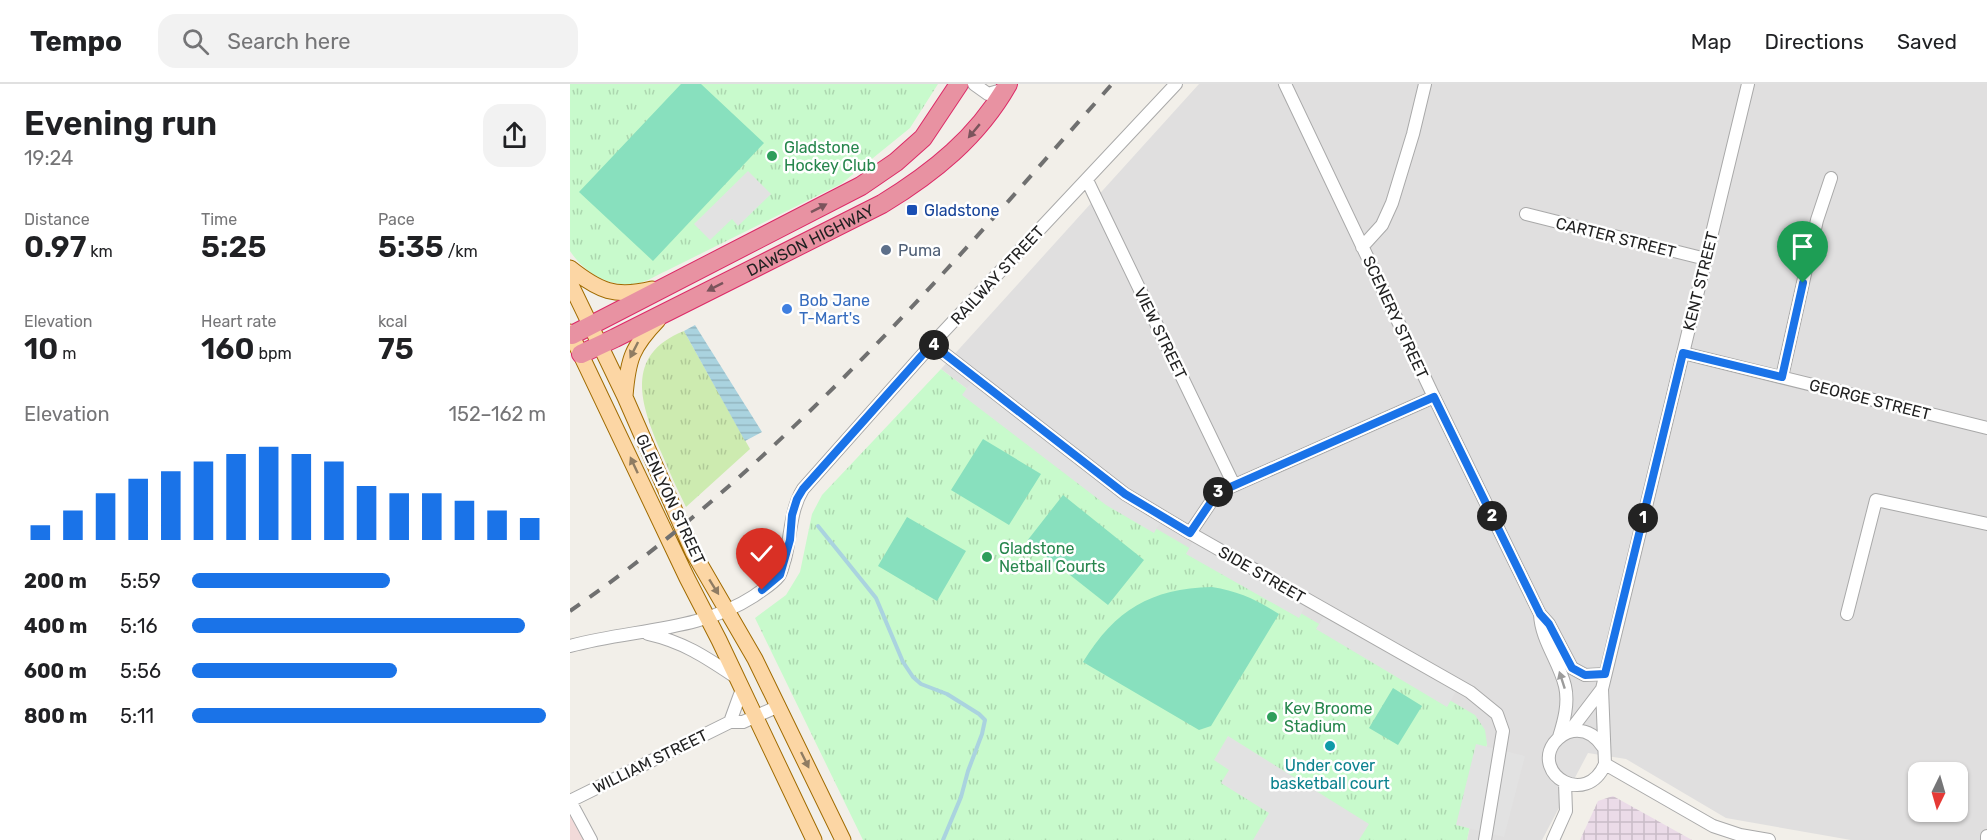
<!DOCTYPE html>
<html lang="en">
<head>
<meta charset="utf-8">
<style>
  body { margin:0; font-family:Rubik,sans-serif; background:#f2f2f2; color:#202124; height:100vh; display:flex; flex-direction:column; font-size:22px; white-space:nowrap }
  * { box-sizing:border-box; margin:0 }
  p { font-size:20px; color:#757577 }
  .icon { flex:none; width:33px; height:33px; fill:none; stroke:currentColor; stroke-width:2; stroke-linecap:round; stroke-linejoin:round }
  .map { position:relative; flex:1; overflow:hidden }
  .drawer { display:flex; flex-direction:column; background:#fff; width:570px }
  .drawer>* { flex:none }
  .needle { width:39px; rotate:185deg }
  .tools { position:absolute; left:1338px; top:678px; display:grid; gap:12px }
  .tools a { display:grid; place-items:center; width:60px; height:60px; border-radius:12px; background:#fff; box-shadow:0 2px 4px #0004; font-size:30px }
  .pin { position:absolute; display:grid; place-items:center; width:51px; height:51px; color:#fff; margin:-62px -26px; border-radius:50% 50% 50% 0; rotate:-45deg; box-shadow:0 0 6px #0007 }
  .pin .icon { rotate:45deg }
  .km { position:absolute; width:30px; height:30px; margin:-15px; border-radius:50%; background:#222; color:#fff; font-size:16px; line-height:30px; text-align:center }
  .round { display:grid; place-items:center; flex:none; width:63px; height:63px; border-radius:18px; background:#f2f2f2 }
  .head { display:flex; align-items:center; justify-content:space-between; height:102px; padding:0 24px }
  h1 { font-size:33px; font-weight:600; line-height:45px }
  .metrics { display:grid; grid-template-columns:repeat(3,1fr); gap:9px; height:102px; padding:6px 24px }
  .metrics div { display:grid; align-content:center }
  .metrics b { font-size:30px; font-weight:600 }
  .metrics small { font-size:16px; font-weight:400 }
  .metrics p { font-size:16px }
  .chart { height:168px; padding:12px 24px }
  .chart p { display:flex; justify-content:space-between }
  .chart svg { width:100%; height:108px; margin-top:6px; stroke:#1a73e8; stroke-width:6 }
  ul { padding:0 24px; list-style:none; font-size:20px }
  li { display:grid; grid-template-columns:96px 72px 1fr; align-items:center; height:45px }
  li i { height:15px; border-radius:8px; background:#1a73e8 }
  header { display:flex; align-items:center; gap:36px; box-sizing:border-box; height:84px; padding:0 30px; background:#fff; border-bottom:2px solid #e0e0e0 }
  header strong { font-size:28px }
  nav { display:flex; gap:33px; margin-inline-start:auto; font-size:21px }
  .search { width:420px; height:54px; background:#f2f2f2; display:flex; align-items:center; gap:15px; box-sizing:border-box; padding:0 21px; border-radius:18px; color:#757577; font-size:22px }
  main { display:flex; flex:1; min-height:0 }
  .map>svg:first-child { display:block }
  .residential { fill:#e0dfdf; fill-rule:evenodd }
  .commercial { fill:#f2dad9 }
  .industrial { fill:url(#industrial-grid) }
  .grass { fill:url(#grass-tufts) }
  .park { fill:url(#park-tufts) }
  .pitch { fill:#88e0be }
  .parking { fill:#e2e2e2 }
  .water { fill:url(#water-rules) }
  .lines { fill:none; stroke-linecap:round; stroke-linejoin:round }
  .stream { stroke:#aad3df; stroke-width:4 }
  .minor-casing { stroke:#a9a9a9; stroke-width:14 }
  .major-casing { stroke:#a06b00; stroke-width:17 }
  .highway-casing { stroke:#dc2a67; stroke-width:20 }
  .minor { stroke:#fff; stroke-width:12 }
  .major { stroke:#fcd6a4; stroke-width:15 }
  .highway { stroke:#e892a2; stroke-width:18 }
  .rail { stroke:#707070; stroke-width:4; stroke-dasharray:12 12; stroke-linecap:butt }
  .oneway { fill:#7b545c }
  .oneway2 { fill:#8f7c63 }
  .oneway3 { fill:#9c9c9c }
  .route-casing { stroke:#fff; stroke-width:12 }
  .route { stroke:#1a73e8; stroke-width:8 }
  .leisure-dot { fill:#2e9e5b; stroke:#fff; stroke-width:2 }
  .transit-dot { fill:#1a4fb4; stroke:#fff; stroke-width:2 }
  .service-dot { fill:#5c6f8a; stroke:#fff; stroke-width:2 }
  .shop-dot { fill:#3f7fe0; stroke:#fff; stroke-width:2 }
  .culture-dot { fill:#0f9aa8; stroke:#fff; stroke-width:2 }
  .labels { text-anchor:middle; stroke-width:5; stroke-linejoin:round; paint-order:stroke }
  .leisure-label { font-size:16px; fill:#27864d; stroke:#fff; text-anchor:start }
  .transit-label { font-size:16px; fill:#164399; stroke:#fff; text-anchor:start }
  .street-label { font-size:16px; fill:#222; stroke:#fff }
  .service-label { font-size:16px; fill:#4e5e75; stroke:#fff; text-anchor:start }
  .shop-label { font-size:16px; fill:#366cbe; stroke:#fff; text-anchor:start }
  .culture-label { font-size:16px; fill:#0d838f; stroke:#fff }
</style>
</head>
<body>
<header>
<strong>Tempo</strong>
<div class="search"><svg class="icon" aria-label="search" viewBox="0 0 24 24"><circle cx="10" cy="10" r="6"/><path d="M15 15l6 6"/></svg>Search here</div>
<nav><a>Map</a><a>Directions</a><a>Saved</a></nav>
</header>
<main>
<section class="drawer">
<div class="head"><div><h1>Evening run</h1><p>19:24</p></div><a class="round"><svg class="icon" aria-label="share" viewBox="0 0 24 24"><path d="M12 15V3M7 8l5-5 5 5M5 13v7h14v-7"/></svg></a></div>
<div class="metrics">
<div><p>Distance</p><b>0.97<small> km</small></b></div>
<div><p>Time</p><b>5:25</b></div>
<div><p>Pace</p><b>5:35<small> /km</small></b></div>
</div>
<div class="metrics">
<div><p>Elevation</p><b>10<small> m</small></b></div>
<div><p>Heart rate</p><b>160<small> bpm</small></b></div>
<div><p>kcal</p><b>75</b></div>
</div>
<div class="chart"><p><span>Elevation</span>152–162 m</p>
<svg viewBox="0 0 160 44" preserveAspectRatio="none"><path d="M5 44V38M15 44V32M25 44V25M35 44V19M45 44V16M55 44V12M65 44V9M75 44V6M85 44V9M95 44V12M105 44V22M115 44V25M125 44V25M135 44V28M145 44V32M155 44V35"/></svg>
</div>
<ul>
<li><b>200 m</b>5:59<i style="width:56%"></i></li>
<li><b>400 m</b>5:16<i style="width:94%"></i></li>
<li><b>600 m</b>5:56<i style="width:58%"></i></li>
<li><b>800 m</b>5:11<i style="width:100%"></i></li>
</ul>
</section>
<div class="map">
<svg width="1417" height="756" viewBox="0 0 1417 756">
  <defs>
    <pattern id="industrial-grid" width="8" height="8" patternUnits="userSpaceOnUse" patternTransform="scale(1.5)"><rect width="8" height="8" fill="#ebdbe8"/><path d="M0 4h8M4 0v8" fill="none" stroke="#c9bcc7"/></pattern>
    <pattern id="grass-tufts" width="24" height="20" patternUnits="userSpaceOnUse" patternTransform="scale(1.5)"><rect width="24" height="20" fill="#cdebb0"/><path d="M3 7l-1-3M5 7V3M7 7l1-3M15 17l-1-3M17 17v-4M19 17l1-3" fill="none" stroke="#b0c997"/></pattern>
    <pattern id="park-tufts" width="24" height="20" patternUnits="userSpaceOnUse" patternTransform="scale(1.5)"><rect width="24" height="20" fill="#c8facc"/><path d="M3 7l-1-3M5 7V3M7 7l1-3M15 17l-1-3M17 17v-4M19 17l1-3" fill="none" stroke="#acd6af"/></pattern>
    <pattern id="water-rules" width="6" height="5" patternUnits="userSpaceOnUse" patternTransform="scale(1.5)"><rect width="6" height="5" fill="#aad3df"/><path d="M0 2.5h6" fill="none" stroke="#92b5bf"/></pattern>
  </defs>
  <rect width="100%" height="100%" fill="#f2efe9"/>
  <path class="residential" d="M629,0H1417V756H1281L1156,734L1056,675L1018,669L972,756H897L917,660L556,427L371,285ZM1348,688H1388V728H1348Z"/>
  <path class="commercial" d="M0,717L21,756H0Z"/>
  <path class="industrial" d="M1043,712L1122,756H1010L1028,717Z"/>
  <path class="grass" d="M114,247L180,365L116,423C107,405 99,387 91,368C71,321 53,271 114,247Z"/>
  <path class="park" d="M0,0H368L340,44L271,100L96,187C87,191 78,197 69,199C42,205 15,190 0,167Z
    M371,285L556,427L905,631L915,646L917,660L897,756H293L185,534L216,511L230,488L242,430L252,411Z"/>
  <path class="pitch" d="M111,0H131L194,59L83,177L9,108Z
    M413,355L471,390L439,441L381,406Z
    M493,411L574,476L538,521L457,457Z
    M337,433L396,467L367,517L308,482Z
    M642,503C668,507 687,516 709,530L641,642L629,646L513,578C546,525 580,505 642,503Z
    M823,604L852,622L828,661L799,644Z"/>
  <path class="parking" d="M178,87L201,110L168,142L162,135L140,156L124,140Z
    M405,293L593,433L584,449L536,421L392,311Z
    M626,452L738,516L729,534L616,470Z
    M757,527L889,602L877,623L746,545Z
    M658,652L799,740L789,756H683L699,729L651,699L659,686L644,676Z
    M906,660L955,672L934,753L886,741Z"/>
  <path class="water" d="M125,241L192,348L175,357L114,247Z"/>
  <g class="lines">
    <path class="stream" d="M248,442L306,514L333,578L343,593L351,600L377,610L409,630L415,636L412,650L398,687L391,713L373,756"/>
    <defs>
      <path id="minor" d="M404,0L418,10L435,5
        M715,0L864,313L970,530L979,540L1002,584L1015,591L1035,590
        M517,96L664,401
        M956,130L1136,175
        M792,163L812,141L822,119L843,50L855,0
        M362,260L555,410L620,449L900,608L927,630L933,647L915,756
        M1113,269L1417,344
        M1212,293L1247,136L1261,94
        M620,449L647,409L864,313
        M970,530C971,556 989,577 995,602C999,619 994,637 989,653
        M1277,530L1306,416L1417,440
        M78,550C114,558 137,574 167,594
        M0,562C61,545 129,548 184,512C192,506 203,500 209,492C212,488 213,480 215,475C221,452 220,426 233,405L362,260L606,0
        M160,638L172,605
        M1000,647L1032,605
        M1033,663C1026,652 1017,645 1003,647C996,648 989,653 984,659C962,690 1016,724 1035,680L1032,605L1178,0
        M1035,680L1143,742L1170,751L1199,756
        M0,717L160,638H173L209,622
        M0,717L21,756
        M983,756L996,727L995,699
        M1417,756V752"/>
      <path id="major" d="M0,184C29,207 45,214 82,205
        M0,199L55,313L123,468L185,575L273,756
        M0,248L117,494L149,556L244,756
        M55,312C58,275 62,263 88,236"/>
      <g id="highway">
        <path d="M2,251L291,102L326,78L353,54L389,0"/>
        <path id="s1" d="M11,270L45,254L312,120C363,89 408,53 438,0"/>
      </g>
    </defs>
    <use href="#minor" class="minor-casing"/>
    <use href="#major" class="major-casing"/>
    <use href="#highway" class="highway-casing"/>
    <use href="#minor" class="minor"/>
    <use href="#major" class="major"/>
    <use href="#highway" class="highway"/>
    <path class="rail" d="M0,527C209,383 375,189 542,0"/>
  </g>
  <defs><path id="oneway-solid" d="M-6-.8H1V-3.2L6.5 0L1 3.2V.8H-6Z" transform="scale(1.5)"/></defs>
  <g class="oneway">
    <use href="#oneway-solid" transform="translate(404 47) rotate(130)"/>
    <use href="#oneway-solid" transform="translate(249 124) rotate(-27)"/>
    <use href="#oneway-solid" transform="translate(145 203) rotate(153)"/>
  </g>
  <g class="oneway2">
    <use href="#oneway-solid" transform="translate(64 266) rotate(117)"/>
    <use href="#oneway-solid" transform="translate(64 381) rotate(-115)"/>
    <use href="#oneway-solid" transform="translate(144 503) rotate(58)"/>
    <use href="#oneway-solid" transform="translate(235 676) rotate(64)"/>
  </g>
  <use class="oneway3" href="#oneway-solid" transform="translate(992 596) rotate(-108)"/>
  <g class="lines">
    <defs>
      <path id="route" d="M192,506L210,491L220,456L222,431L227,415L233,405L362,260L555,410L620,449L647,409L864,313L970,530L979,540L1002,584L1015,591L1035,590L1113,269L1212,293L1233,199"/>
    </defs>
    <use href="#route" class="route-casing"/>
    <use href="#route" class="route"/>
  </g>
  <g class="leisure-dot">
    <circle cx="202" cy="72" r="6"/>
    <circle cx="417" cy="473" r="6"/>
    <circle cx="702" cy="633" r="6"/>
  </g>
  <rect class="transit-dot" x="336" y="120" width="12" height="12" rx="3"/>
  <circle class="service-dot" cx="316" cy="166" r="6"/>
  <circle class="shop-dot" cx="217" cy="225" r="6"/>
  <circle class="culture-dot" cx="760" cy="662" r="6"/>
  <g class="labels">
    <g class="leisure-label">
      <text x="214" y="69">Gladstone<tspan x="214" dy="18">Hockey Club</tspan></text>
      <text x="429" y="470">Gladstone<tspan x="429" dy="18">Netball Courts</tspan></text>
      <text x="714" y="630">Kev Broome<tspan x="714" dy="18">Stadium</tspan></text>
    </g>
    <g class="transit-label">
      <text x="354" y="132">Gladstone</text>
    </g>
    <g class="street-label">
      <text transform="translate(1046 153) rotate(14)" y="6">CARTER STREET</text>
      <text dy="6" stroke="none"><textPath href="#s1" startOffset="256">DAWSON HIGHWAY</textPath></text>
      <text transform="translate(427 191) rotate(-47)" y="6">RAILWAY STREET</text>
      <text transform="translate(1130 197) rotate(-76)" y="6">KENT STREET</text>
      <text transform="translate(826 233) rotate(65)" y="6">SCENERY STREET</text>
      <text transform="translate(591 249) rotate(64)" y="6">VIEW STREET</text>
      <text transform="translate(1300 315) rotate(14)" y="6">GEORGE STREET</text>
      <text transform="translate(101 415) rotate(65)" y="6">GLENLYON STREET</text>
      <text transform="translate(692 490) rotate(30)" y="6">SIDE STREET</text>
      <text transform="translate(80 677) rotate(-26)" y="6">WILLIAM STREET</text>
    </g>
    <g class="service-label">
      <text x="328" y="172">Puma</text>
    </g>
    <g class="shop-label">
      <text x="229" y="222">Bob Jane<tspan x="229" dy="18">T-Mart's</tspan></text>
    </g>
    <g class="culture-label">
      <text x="760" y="687">Under cover<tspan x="760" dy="18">basketball court</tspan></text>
    </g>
  </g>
</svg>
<div class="tools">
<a><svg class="needle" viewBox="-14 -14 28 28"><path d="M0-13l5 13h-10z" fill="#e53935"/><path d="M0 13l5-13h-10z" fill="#757577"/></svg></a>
</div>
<div class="pin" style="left:1233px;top:199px;background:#1e9e55"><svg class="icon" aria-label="arrive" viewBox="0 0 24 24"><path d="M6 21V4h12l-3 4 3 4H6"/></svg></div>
<div class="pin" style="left:192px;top:506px;background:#d93025"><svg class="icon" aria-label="check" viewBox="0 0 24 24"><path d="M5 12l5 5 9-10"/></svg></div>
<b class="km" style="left:1073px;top:434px">1</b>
<b class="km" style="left:922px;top:432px">2</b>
<b class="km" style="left:648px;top:408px">3</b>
<b class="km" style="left:364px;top:261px">4</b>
</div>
</main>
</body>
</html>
